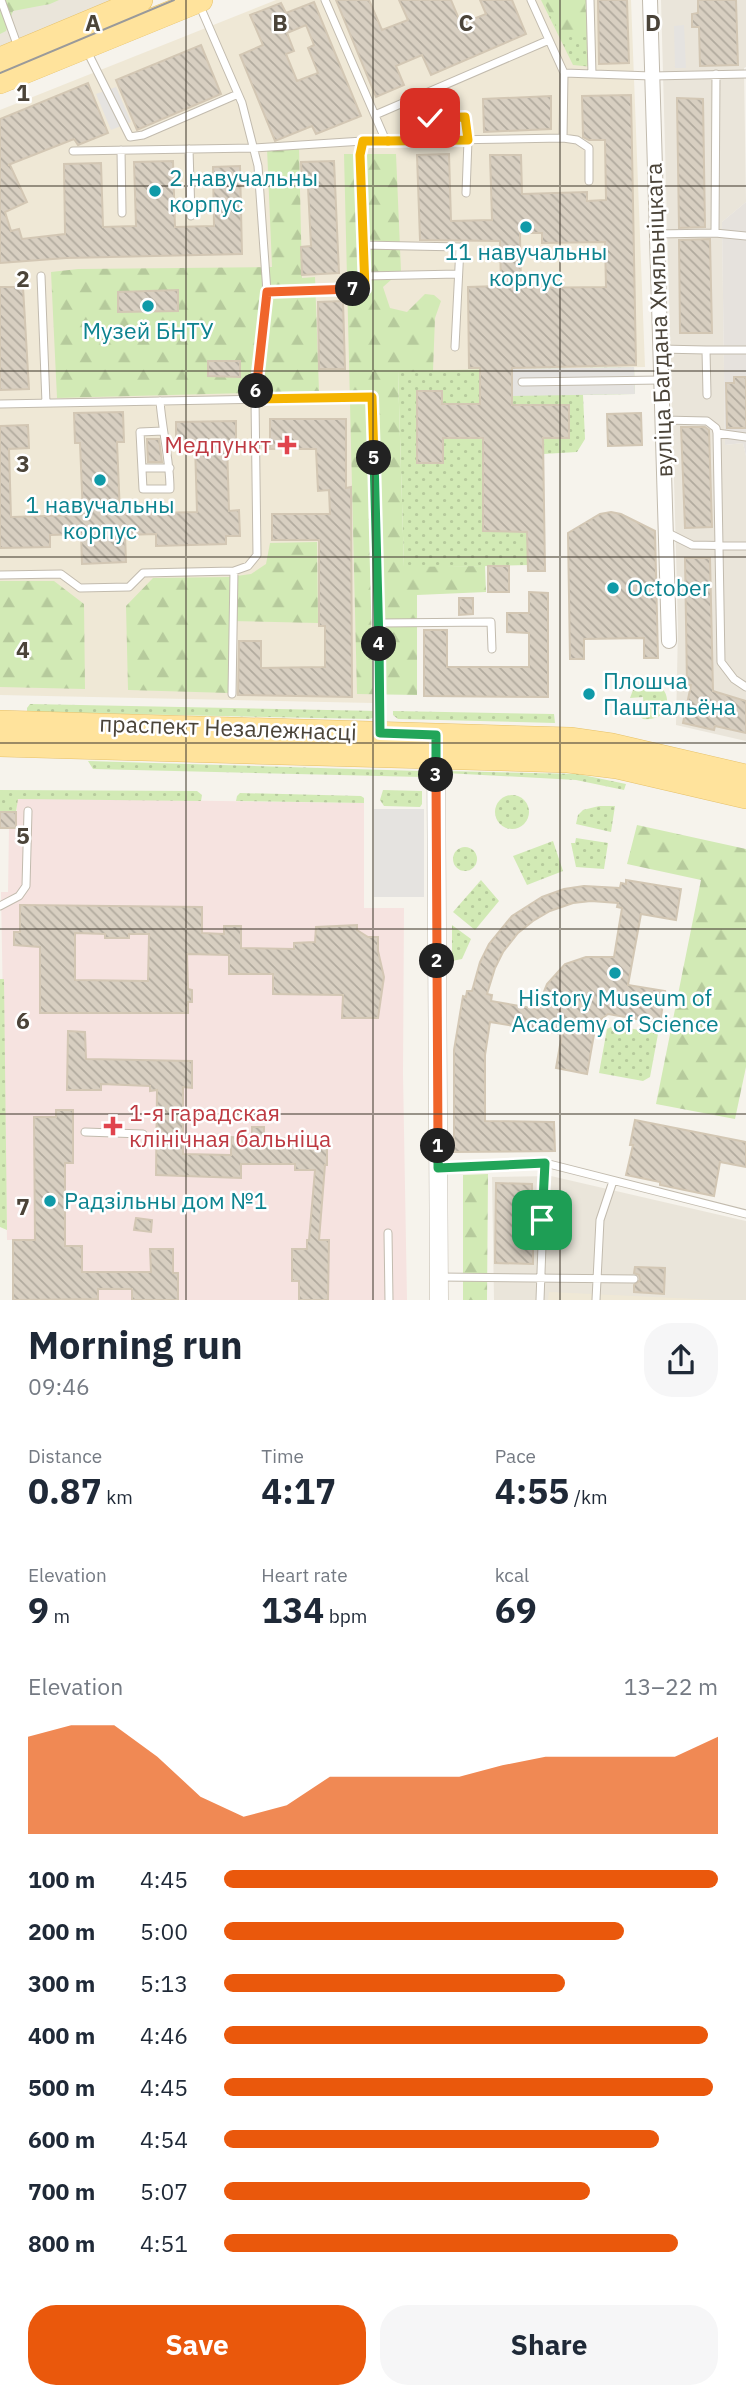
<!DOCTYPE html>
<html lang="en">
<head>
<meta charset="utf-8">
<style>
  body { margin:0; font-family:"IBM Plex Sans",sans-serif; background:#f6f6f7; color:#1f2937; height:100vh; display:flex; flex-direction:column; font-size:26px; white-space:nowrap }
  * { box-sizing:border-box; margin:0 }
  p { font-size:23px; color:#747a83 }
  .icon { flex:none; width:38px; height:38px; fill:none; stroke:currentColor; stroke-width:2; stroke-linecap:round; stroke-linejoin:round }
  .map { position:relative; height:1300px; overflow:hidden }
  .side { display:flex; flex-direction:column; background:#fff; flex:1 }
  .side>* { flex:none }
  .pin { position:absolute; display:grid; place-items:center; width:60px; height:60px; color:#fff; margin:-30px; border-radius:14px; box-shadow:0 4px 10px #0006 }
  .km { position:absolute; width:35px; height:35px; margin:-18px; border-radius:50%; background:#222; color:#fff; font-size:19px; line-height:35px; text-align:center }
  .round { display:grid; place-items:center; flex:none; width:74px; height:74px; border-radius:28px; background:#f6f6f7 }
  .headline { display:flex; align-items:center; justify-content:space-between; height:119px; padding:0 28px }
  h1 { font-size:38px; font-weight:700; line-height:52px }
  .metrics { display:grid; grid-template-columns:repeat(3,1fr); gap:10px; height:119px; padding:7px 28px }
  .metrics div { display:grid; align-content:center }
  .metrics b { font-size:35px; font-weight:700 }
  .metrics small { font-size:19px; font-weight:400 }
  .metrics p { font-size:19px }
  .chart { height:196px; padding:14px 28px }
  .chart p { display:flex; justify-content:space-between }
  .chart svg { width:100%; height:126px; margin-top:7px; fill:#ea580c; opacity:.7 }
  .button { display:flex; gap:14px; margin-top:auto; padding:14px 28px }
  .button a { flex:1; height:80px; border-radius:28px; background:#ea580c; color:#fff; font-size:28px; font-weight:700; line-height:80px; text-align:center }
  .button a+a { background:#f6f6f7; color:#1f2937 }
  ul { padding:0 28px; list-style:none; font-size:23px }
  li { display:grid; grid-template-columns:112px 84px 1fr; align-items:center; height:52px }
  li i { height:18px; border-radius:9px; background:#ea580c }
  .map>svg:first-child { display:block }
  .residential { fill:#eae5da }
  .industrial { fill:#e6e2dd }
  .education { fill:#efe8d6 }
  .medical { fill:#f6e3e0 }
  .grass { fill:url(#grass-dots) }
  .forest { fill:url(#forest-firs) }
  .parking { fill:#e5e3e0 }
  .building { fill:url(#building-back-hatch); stroke:#d3c7b4; stroke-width:2; fill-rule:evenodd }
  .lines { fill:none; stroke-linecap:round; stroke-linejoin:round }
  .service-casing { stroke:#c2bbae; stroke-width:9 }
  .minor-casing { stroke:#c2bbae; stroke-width:16 }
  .tertiary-casing { stroke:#c2bbae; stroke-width:19 }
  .primary-casing { stroke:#e6c16a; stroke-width:24 }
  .service { stroke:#fff; stroke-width:7 }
  .minor { stroke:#fff; stroke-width:14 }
  .tertiary { stroke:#fff; stroke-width:18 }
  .primary { stroke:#ffe39c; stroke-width:23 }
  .tram { stroke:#9a9a9a; stroke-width:2 }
  .split-1-casing { stroke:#fff; stroke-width:14 }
  .split-2-casing { stroke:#fff; stroke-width:14 }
  .split-3-casing { stroke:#fff; stroke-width:14 }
  .split-4-casing { stroke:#fff; stroke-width:14 }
  .split-5-casing { stroke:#fff; stroke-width:14 }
  .split-6-casing { stroke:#fff; stroke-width:14 }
  .split-7-casing { stroke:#fff; stroke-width:14 }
  .split-8-casing { stroke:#fff; stroke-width:14 }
  .split-9-casing { stroke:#fff; stroke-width:14 }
  .split-1 { stroke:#22a559; stroke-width:9 }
  .split-2 { stroke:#f0652b; stroke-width:9 }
  .split-3 { stroke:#f0652b; stroke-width:9 }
  .split-4 { stroke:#22a559; stroke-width:9 }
  .split-5 { stroke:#22a559; stroke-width:9 }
  .split-6 { stroke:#f5b400; stroke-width:9 }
  .split-7 { stroke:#f0652b; stroke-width:9 }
  .split-8 { stroke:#f5b400; stroke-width:9 }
  .split-9 { stroke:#f5b400; stroke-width:9 }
  .grid { fill:none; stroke:#4b4439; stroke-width:2; stroke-opacity:0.55 }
  .culture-dot { fill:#0f9aa8; stroke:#fff; stroke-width:2.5 }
  .health-dot { fill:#e0444e; stroke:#fff; stroke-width:2.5 }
  .labels { text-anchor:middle; stroke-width:5; stroke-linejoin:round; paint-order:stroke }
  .culture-label { font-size:23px; fill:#0d838f; stroke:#fff; text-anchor:start }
  .street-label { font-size:23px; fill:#4b4439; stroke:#fff }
  .health-label { font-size:23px; fill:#be3a42; stroke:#fff; text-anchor:end }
  .grid-label { font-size:23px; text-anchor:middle; font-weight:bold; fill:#4b4439; stroke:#fff; stroke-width:5; stroke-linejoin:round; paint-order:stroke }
</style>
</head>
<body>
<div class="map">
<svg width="746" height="1300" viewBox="0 0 746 1300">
  <defs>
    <pattern id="grass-dots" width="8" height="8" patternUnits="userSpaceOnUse" patternTransform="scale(1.75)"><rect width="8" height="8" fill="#d2eab5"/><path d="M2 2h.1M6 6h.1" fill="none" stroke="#b6ca9c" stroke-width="1.8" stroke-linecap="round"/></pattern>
    <pattern id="forest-firs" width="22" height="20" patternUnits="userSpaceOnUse" patternTransform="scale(1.75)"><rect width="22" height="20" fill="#d2eab5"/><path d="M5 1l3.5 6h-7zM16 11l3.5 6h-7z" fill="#b6ca9c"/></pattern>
    <pattern id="building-back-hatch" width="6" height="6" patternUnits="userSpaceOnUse" patternTransform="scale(1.75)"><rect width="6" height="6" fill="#d8cfc1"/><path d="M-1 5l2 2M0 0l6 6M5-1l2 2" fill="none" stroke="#b1aa9e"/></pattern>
  </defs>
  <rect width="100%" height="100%" fill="#f6f3ec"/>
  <path class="residential" d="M0,0H118L0,48Z
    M661,0H746V67L744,68L746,202L722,222L725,445L743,443L746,456V741L676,725L678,627Z
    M551,1176L746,1221V1300H494L492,1177Z"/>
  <path class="industrial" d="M746,202V456L743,443L725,445L722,222Z"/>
  <path class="education" d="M276,0H631L645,367L365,372L373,703L0,695V110Z
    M549,1292L717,1300H548Z"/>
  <path class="medical" d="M17,798L364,803V908H404L403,1074L407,1300H13V1240H7L1,892H8L9,828H16Z"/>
  <path class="grass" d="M541,0H592L593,67L573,65Z
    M634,367L635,394L583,395L585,439L577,452L526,455L528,565L404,568L398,371Z
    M644,682C675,680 675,723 643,719L631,709L644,708L643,697L630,698L633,690Z
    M30,704L377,711L376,717L369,719L27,712V708Z
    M393,711L554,714L555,723L398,719L393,715Z
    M88,761L420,771L422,777L93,769Z
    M446,771L578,774L626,784L624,790L576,780L445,773Z
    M0,790L197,791L202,795L201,801L18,799L16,812H0Z
    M383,790L422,791V804L420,807L384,806L380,800Z
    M240,793L361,796L364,798V803L236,801L237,796Z
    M495 812a17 17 0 1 1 34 0a17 17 0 1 1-34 0Z
    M599,806H615L611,832L576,824L578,815L583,810Z
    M576,838L608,843L604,869L576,867L571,843H575Z
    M553,841L563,871L527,885L513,856Z
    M453 859a12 12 0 1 1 24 0a12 12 0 1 1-24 0Z
    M481,880L499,901L475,930L453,912Z
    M452,925L471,939L462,959L452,961Z
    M0,979H4L7,1230L0,1227Z
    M615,1025L658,1034L650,1077L643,1081L599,1073L607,1029Z"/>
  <path class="forest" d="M0,0H59L50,4L13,11L6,31L0,34Z
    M543,0H585V10L592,30L583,35L562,37Z
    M299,146L302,278L315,277L319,391L57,398L51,272L78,269L272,267L267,148Z
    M344,154H396L401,271L383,287L390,308L407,312L425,294L434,295L441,301L435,318L433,371L398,372L404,567L485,566L486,592L417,595V695L357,694Z
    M317,542L318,623L229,621V693L128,690L126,606L153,578L229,577L251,574L266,564L270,543Z
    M0,581H54L84,604L85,689L0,687Z
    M637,825L746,849V1067L735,1119L656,1104L701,880L627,864Z
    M488,1174L487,1300H463V1175Z"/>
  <path class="parking" d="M684,25L686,68H675L674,26Z
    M116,87L131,122L111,130L96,94Z
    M634,367L635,394L512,396V369Z
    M374,809H424V897H374Z"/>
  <path class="building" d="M336,0H369L382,30L408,20L399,0H451L461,24L486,14L480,0H512L526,34L431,75L422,55L396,66L404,85L376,97Z
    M598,0H627L629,63L599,64Z
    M698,0H736L738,65L700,66L699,27H692V14L698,13Z
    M314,2L361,116L316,134L312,126L275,141L240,55L263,45L250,15L281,3L286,13ZM306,25L314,45L308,48L318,73L297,81L286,54L294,51L287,33Z
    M201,45L221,94L137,130L116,80Z
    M88,83L108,133L78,145L74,139L8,165H10L27,202L5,212L11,231L19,229L22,239L65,234L64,164L101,163L103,227L136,226L134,162L173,161L175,227L214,226L213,167L240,166L242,254L66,258L0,263V119Z
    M631,95L636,365L512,368V405H569V438H543L545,571H528L527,532L483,531V438H443V463H417V391H442V404H480V368H469L468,287L501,286L500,241L420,240L417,155L449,154L451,221L492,220L490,155H521L522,194L587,192V201L606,200L605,140H589L583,137L582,96ZM520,233H542V243L605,242L606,287L521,288Z
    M551,96V129L484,132L483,99Z
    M677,98L703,99L705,227L679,228Z
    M334,161L339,273L302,275L301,247L311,246L308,187H302L301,162Z
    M710,239L712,333H680L679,240Z
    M0,287H23L29,389L0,390Z
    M178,290V311L118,312V292Z
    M343,301L345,369H319L318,302Z
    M208,361H240V377L208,376Z
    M734,377H746V428H727L726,383H734Z
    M123,412L124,442H117L120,514L197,512L195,444L176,445V422L236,421V443H227L229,511L239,510L240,536H226V544L156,546V534L125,535L126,562L82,564L81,534L50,535V547L0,548V426L28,425L29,448L9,449L11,517L83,515L80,443H75L74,413Z
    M641,413L642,445L608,446L607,414Z
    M270,419H346V488L351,487L352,697L238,695L239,641H261V668L325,667V626H319V540H272V514H330L329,490L318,491L316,449H270Z
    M681,427H705L709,430L712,527L685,528Z
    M147,439H159L162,462H148Z
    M611,512L621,514L655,531L658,658H644V638L584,639V659H570L568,533L600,514Z
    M685,558H710L713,691L746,701V733L715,726L714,730L683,723L691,685H687Z
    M488,566H509V592H488Z
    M529,592L548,593V697L424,696V630H447V667H529V633L507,632V613H529Z
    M459,598H473V614L459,615Z
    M0,812H16V828H0Z
    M626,880L681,889L676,920L641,914L628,985L665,991L660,1023L608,1014L596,1023L587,1074L556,1068L562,1034L490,1022L485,1055V1121L554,1122L555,1151L454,1152V1050L463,996L466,997L467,991H472L480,962L489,944L512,916L542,897L564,889L584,886L620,888L621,883L626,884ZM591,901L618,903L617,907L622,908L614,957H586L565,964L547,984L537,1009L491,1001L492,995L487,994L495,968L503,952L518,933L533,921L550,911L573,903Z
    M20,905L202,907V933L224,934V926H241V948L294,949V943L315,942L316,927L357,925V930L368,937H378V951L384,977L378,1018H342L343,995L273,994V974H229V955L187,954L188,989L192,990V1002H188V1013H40V947L14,945V932H20ZM75,933L105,934V938H129V934H149L148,981L75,980Z
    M68,1031L85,1032L86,1059L192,1061V1088L183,1087V1154L231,1155V1137L252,1138V1127H264V1138L327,1139V1165H325L319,1240H329L328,1300H299V1281H292V1249H307V1240H309L315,1170H295V1164H241V1178L156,1175L157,1090L150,1091V1086L101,1084V1090H67Z
    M56,1110H73V1163H65V1246H82V1272H151L150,1249H173V1273H178V1300H132V1289H98V1299L13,1300V1240H35L34,1117H56Z
    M635,1120L746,1142V1167L720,1162L714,1196L660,1185V1182L626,1175L633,1145H630Z
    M496,1183L532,1184V1207H518L517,1240H533V1264L495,1263Z
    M136,1218L152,1220L151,1232L134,1230Z
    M635,1267L665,1268L664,1294L634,1292V1285L640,1280L639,1275L634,1273Z"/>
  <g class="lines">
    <defs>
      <path id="service" d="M1,0L18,47
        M325,0L386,141H363
        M531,0L564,73
        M590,0L592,74
        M87,51L130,137L143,135L238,94
        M375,115L549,40
        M430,118L465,117L468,140L466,193
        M563,138L577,140L589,148V181
        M386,141L563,138L564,73L652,76L746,74
        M189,149L191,216
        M121,150L122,213
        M73,151L254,148L363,141L360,155L365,289L267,292
        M715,233L716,74
        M657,234L715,233L746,236
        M363,245L460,247L455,347
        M41,276L46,403
        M364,276L458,274
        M660,349L706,350L707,395
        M706,350H746
        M522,382L661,380
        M160,401C162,430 170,459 170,489H143L140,432L163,431
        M0,404L372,397L381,729
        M663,420L707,421L716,428L717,433L746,437
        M717,433L721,662L734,679L746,687
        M142,468H170
        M666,532L692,545L746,546
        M0,575L61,574L80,588L129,587L143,573L234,571L248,566L257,555L255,399L267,292L258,166L242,103L199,4
        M379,623L491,622L492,649
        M232,694L234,571
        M0,906L19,896L26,886L28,811
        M85,1132L143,1134
        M439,1168L545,1163L746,1214
        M388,1233L389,1300
        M440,1277L634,1279
        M540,1300L545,1163
        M596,1300L600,1220L613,1181"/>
      <path id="minor" d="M650,0L669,641"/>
      <path id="tertiary" d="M436,745L439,1300"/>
      <path id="primary" d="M0,59L141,0
        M0,82L201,0
        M0,722L570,739L612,745L746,776
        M0,745L568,761L617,767L746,797"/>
    </defs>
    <use href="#service" class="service-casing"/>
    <use href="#minor" class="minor-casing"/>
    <use href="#tertiary" class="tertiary-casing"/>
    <use href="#primary" class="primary-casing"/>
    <use href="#service" class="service"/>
    <use href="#minor" class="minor"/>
    <use href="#tertiary" class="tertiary"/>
    <use href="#primary" class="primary"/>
    <path class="tram" d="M0,73L174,0"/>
  </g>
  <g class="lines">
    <defs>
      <path id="split-1" d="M438,1146V1168L545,1163L542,1220"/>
      <path id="split-2" d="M437,961L438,1146"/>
      <path id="split-3" d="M436,775L437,961"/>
      <path id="split-4" d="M379,644L380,733L436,735V775"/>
      <path id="split-5" d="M374,458L379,644"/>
      <path id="split-6" d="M256,391V399L372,397L374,458"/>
      <path id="split-7" d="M256,391L267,292L353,289"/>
      <path id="split-8" d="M353,289H365L360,155L363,141H388"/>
      <path id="split-9" d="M388,141L468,140L465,117L430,118"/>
    </defs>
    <use href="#split-1" class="split-1-casing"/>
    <use href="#split-2" class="split-2-casing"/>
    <use href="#split-3" class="split-3-casing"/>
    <use href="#split-4" class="split-4-casing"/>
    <use href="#split-5" class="split-5-casing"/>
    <use href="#split-6" class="split-6-casing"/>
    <use href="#split-7" class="split-7-casing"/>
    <use href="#split-8" class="split-8-casing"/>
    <use href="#split-9" class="split-9-casing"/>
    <use href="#split-1" class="split-1"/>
    <use href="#split-2" class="split-2"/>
    <use href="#split-3" class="split-3"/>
    <use href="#split-4" class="split-4"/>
    <use href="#split-5" class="split-5"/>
    <use href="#split-6" class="split-6"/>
    <use href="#split-7" class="split-7"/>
    <use href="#split-8" class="split-8"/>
    <use href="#split-9" class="split-9"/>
  </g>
  <path class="grid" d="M186,0V1300M373,0V1300M560,0V1300M0,186H746M0,371H746M0,557H746M0,743H746M0,929H746M0,1114H746"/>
  <g class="culture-dot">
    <circle cx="155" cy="191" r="7"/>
    <circle cx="526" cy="227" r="7"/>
    <circle cx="148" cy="306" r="7"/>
    <circle cx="100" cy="480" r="7"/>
    <circle cx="613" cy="588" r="7"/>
    <circle cx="589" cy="694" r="7"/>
    <circle cx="615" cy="973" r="7"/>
    <circle cx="50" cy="1201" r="7"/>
  </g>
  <g class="health-dot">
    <path d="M283.5 434.5h7v7h7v7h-7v7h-7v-7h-7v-7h7z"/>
    <path d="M109.5 1115.5h7v7h7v7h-7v7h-7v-7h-7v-7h7z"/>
  </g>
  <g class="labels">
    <g class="culture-label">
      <text x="169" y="186">2 навучальны<tspan x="169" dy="26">корпус</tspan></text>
      <text x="526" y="260" text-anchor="middle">11 навучальны<tspan x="526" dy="26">корпус</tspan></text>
      <text x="148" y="339" text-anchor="middle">Музей БНТУ</text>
      <text x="100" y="513" text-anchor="middle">1 навучальны<tspan x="100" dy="26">корпус</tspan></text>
      <text x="627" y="596">October</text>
      <text x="603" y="689">Плошча<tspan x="603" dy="26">Паштальёна</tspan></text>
      <text x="615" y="1006" text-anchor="middle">History Museum of<tspan x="615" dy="26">Academy of Science</tspan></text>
      <text x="64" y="1209">Радзільны дом №1</text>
    </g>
    <g class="street-label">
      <text transform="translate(659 320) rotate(-92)" y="8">вуліца Багдана Хмяльніцкага</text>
      <text transform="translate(228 728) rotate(2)" y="8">праспект Незалежнасці</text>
    </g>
    <g class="health-label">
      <text x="271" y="453">Медпункт</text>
      <text x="129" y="1121" text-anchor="start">1-я гарадская<tspan x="129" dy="26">клінічная бальніца</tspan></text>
    </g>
  </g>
  <g class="grid-label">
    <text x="93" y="31">A</text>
    <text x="280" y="31">B</text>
    <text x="466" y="31">C</text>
    <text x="653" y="31">D</text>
    <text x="23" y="101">1</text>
    <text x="23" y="287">2</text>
    <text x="23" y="472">3</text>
    <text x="23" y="658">4</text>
    <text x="23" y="844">5</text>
    <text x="23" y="1029">6</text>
    <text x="23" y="1215">7</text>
  </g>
</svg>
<div class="pin" style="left:542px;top:1220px;background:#1e9e55"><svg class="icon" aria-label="arrive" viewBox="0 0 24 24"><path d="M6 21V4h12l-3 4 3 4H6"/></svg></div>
<div class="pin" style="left:430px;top:118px;background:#d93025"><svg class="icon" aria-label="check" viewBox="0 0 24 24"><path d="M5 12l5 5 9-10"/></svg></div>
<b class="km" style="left:438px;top:1146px">1</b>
<b class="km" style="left:437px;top:961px">2</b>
<b class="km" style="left:436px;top:775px">3</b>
<b class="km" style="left:379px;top:644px">4</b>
<b class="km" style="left:374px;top:458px">5</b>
<b class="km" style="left:256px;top:391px">6</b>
<b class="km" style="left:353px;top:289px">7</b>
</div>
<section class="side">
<div class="headline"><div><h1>Morning run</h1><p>09:46</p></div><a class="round"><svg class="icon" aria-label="share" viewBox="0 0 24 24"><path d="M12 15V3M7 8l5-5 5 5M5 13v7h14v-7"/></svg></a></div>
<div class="metrics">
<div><p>Distance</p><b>0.87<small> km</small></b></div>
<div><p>Time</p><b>4:17</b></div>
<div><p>Pace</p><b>4:55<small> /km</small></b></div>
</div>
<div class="metrics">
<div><p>Elevation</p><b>9<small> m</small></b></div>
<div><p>Heart rate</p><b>134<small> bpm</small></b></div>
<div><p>kcal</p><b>69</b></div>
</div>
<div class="chart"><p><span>Elevation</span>13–22 m</p>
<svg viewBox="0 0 160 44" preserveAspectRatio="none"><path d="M0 44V10L10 6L20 6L30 17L40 31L50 38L60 34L70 24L80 24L90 24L100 24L110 20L120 17L130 17L140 17L150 17L160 10V44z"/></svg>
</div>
<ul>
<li><b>100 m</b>4:45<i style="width:100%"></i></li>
<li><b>200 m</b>5:00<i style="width:81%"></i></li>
<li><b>300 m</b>5:13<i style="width:69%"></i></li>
<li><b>400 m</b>4:46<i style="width:98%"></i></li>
<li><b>500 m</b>4:45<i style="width:99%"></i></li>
<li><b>600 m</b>4:54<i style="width:88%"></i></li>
<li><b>700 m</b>5:07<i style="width:74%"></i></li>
<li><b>800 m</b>4:51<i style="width:92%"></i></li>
</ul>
<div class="button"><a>Save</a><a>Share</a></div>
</section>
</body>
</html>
